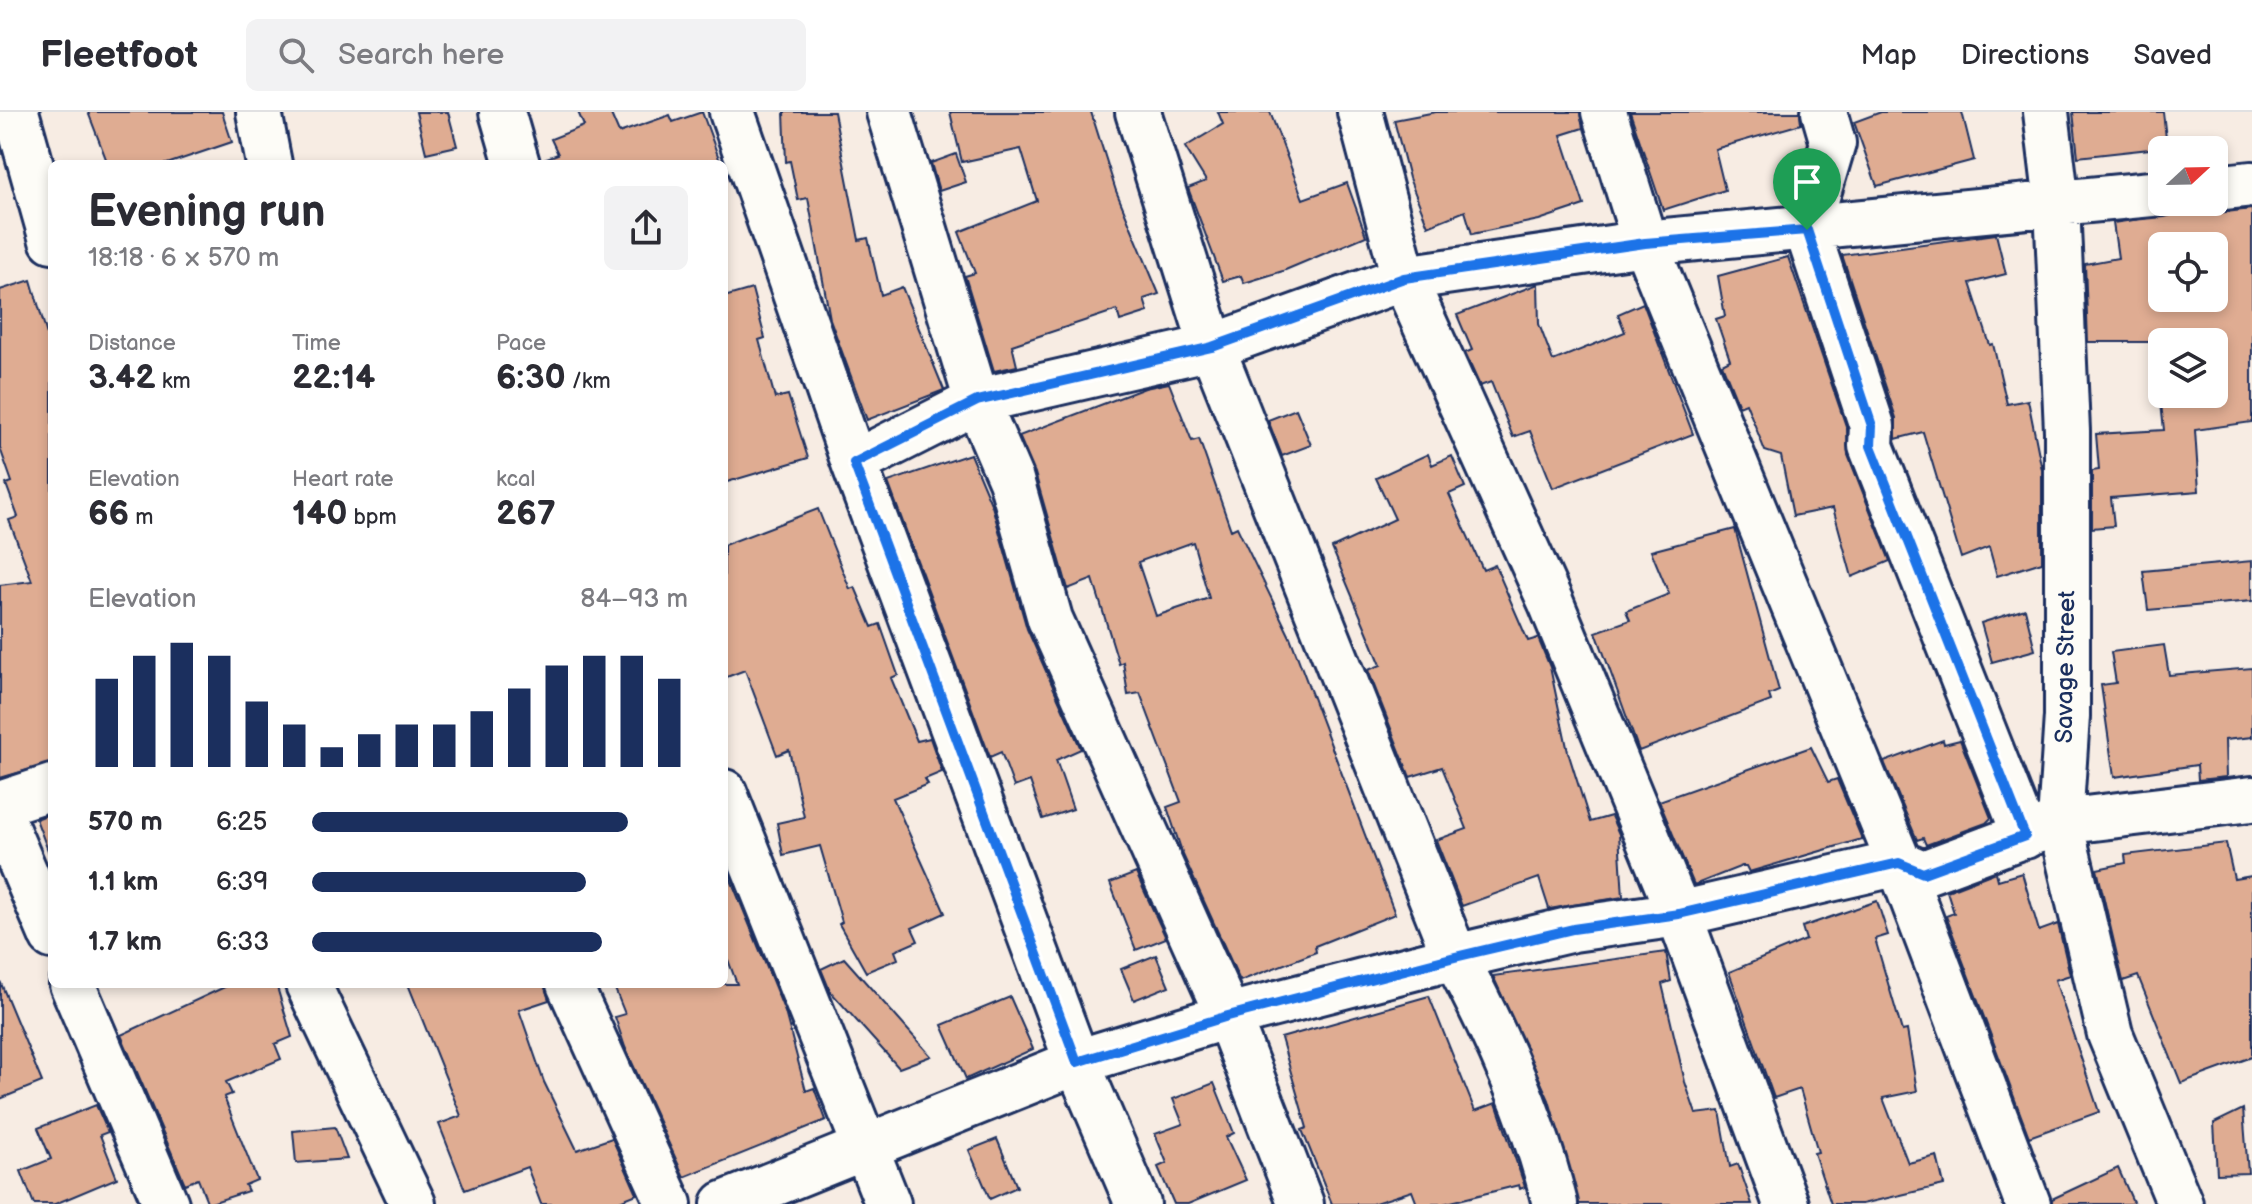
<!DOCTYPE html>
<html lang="en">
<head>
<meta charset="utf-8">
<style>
  body { margin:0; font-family:"Balsamiq Sans",sans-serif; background:#f2f2f3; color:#2b2b33; height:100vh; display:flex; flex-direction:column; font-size:30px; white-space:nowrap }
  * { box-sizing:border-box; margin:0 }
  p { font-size:26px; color:#7c7c81 }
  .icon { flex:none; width:44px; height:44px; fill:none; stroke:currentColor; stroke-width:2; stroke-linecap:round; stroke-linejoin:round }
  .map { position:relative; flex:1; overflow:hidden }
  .drawer { position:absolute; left:48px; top:48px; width:680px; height:828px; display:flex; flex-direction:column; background:#fff; border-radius:12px; box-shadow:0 4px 12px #0003 }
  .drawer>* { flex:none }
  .needle { width:52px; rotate:68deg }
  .fabs { position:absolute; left:2148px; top:24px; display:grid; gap:16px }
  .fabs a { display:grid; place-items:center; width:80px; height:80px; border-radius:12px; background:#fff; box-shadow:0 4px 12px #0003; font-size:40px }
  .pin { position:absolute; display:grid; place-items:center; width:68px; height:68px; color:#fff; margin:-82px -34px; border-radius:50% 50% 50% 0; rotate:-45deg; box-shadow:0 0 8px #0007 }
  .pin .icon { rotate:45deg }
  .round { display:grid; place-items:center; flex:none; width:84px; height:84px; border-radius:12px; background:#f2f2f3 }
  .overview { display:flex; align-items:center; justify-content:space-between; height:136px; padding:0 40px }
  h1 { font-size:44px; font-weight:700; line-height:60px }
  .figures { display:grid; grid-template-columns:repeat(3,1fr); gap:12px; height:136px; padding:8px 40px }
  .figures div { display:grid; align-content:center }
  .figures b { font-size:34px; font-weight:700 }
  .figures small { font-size:22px; font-weight:400 }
  .figures p { font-size:22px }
  .chart { height:224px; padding:16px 40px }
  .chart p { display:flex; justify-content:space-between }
  .chart svg { width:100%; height:144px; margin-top:8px; stroke:#1b2f5e; stroke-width:6 }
  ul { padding:0 40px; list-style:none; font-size:26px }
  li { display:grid; grid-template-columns:128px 96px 1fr; align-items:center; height:60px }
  li i { height:20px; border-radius:10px; background:#1b2f5e }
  header { display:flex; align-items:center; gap:48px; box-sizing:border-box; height:112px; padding:0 40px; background:#fff; border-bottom:2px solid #e1e1e2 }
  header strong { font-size:38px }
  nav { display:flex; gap:44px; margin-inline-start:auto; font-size:28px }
  .search { width:560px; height:72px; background:#f2f2f3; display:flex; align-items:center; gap:20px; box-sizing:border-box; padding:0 28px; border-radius:12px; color:#7c7c81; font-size:30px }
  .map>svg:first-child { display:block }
  .building { fill:#dfac92; stroke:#1b2f5e; stroke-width:2; fill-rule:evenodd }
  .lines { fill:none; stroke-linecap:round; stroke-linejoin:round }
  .minor-casing { stroke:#1b2f5e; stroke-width:50 }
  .minor { stroke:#fdfcf7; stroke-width:44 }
  .route-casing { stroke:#fff; stroke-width:16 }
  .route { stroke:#1a73e8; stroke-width:10 }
  .labels { text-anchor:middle; stroke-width:6; stroke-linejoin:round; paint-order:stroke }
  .street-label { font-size:24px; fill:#1b2f5e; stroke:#fdfcf7 }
</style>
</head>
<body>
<header>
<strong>Fleetfoot</strong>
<div class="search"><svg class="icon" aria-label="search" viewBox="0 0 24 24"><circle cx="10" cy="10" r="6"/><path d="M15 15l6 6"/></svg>Search here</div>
<nav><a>Map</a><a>Directions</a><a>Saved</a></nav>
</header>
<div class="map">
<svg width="2252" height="1092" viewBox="0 0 2252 1092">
  <rect width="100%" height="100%" fill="#f7ece3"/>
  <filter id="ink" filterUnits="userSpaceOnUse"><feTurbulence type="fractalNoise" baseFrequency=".0125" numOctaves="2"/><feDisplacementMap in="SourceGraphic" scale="16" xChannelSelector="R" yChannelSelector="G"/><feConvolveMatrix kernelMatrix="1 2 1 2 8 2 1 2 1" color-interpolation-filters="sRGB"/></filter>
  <g filter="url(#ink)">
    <path class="building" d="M88,0H222L232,30L167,52H108Z
      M416,0H448L457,34L426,41Z
      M578,0H610L619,21L670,3L673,10L702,0L721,52H545L544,47L558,42L551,27L584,14Z
      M784,0H834L859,128L868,126L881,183L902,175L944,278L867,308L830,207L808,86L798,88L790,49L786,50Z
      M950,0H1091L1116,79L1159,182L1144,187L1148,200L1120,209L1117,198L1012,233L1017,254L994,259L965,164L975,161L959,120L1037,89L1021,37L962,50Z
      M1218,0H1270L1303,87L1347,71L1366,124L1283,159L1244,171L1241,164L1223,169L1188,76L1206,69L1185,35L1223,12Z
      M1436,0H1580L1583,16L1561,23L1584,93L1539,108L1472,122L1465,99L1428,114L1409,66L1394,8Z
      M1630,0H1800L1801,12L1715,37L1725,78L1663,98Z
      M1881,0H1962L1974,48L1877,74L1854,10Z
      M2073,0H2163L2167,35L2078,45Z
      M956,42L966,70L939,79L931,51Z
      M2252,97V310L2195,318L2199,379L2111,386L2114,414L2092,416V359L2099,358L2096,322L2164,318L2154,230H2088L2085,152L2118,146L2113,111L2200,98L2217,101ZM2162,134H2214V186H2162ZM2162,230H2214V282H2162Z
      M1996,122L2006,162L1970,171L1990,233L1993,232L2007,292L2028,288L2042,358V450L1997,464L1989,435L1961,446L1923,320L1896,327V306L1842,143Z
      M1788,145L1847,317L1848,343L1890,449L1852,465L1833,396L1793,404L1781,344L1765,339L1746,291L1739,294L1722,252L1730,248L1716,207L1725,204L1718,164Z
      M31,168L52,240V651L0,666V473L32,469L9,408L18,405L6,372L12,370L0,336V178Z
      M1538,172L1539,212L1553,249L1625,220L1618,202L1643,191L1693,322L1553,376L1530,319L1513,325L1491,270L1480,274L1465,241L1472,238L1457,203Z
      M752,177L765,226L759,228L775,286L788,283L808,346L724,371V185Z
      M1169,271L1192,329L1199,327L1231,418L1237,415L1290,525L1395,802L1315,834L1316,840L1240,869L1183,743L1167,695L1181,690L1140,581L1128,583L1123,550L1119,552L1093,467L1068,477L1035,361L1019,324L1145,276ZM1193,430L1209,486L1156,504L1138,450Z
      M1296,297L1311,333L1282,344L1268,308Z
      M970,342L992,394L1027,517L1081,637L1056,648L1073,697L1043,707L1030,669L1014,675L1001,640L990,645L888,370Z
      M1428,342L1432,353L1452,344L1465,375L1449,382L1483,458L1495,453L1528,529L1538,526L1550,555L1568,640L1590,710L1611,704L1619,722L1623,785L1549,797L1539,766L1462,794L1436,728L1467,717L1442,655L1410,665L1368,558L1381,553L1332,436L1395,407L1376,366Z
      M818,397L850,477L855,475L872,515L880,512L898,563L891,566L917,629L930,626L942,660L925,667L928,672L893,686L945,801L912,816L918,829L895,839L898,847L866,860L839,812L842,810L820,734L783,743L777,711L804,705L789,638L777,643L745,558L724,566V433Z
      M1735,417L1779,579L1769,583L1771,589L1639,639L1596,520L1630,508L1626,499L1669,482L1651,439Z
      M2252,449V489L2148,498L2143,459Z
      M2025,497L2035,538L1992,550L1981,511Z
      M2164,533L2169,563L2252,556V625L2225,628L2226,665L2198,668L2197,653L2114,665L2101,573L2116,571L2111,540Z
      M1943,628L1944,632L1960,628L1991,706L1986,711L1926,733L1923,726L1917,728L1884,650Z
      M1811,635L1828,670L1837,667L1862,727L1749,760L1746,754H1742L1694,773L1659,689Z
      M52,701V741H49L36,707Z
      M2226,731L2234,767L2252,764V945L2181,971L2138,864L2123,869L2097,757L2126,751L2125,743Z
      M725,753L785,900L806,979L814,976L826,1008L684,1065L625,935L615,905L625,902L613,872H737L724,837Z
      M1996,760L1998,768L2022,761L2039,819L2058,812L2070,863L2055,868L2099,1000L2029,1025L1946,804L1954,801L1947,779Z
      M1136,761L1166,826L1136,838L1110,771Z
      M1877,789L1888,823L1875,827L1902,919L1907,918L1917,979L1883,986L1908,1051L1937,1044L1944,1073L1862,1092H1831L1814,1041L1818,1040L1800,977L1774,986L1729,860L1806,828L1802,815Z
      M1666,840L1671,869L1662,872L1685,970L1696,1002L1720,999L1730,1055L1738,1052L1752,1092H1579L1549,988L1493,864Z
      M1156,843L1169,874L1134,888L1121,857Z
      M844,846L931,944L899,956L830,879L821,857Z
      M0,869L42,970L0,987Z
      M231,872H276L292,925L275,932L281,947L226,970L232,982L224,985L257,1068L245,1073L248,1079L208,1092L198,1067L185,1072L121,923Z
      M408,872H544L549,888L519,898L544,970L577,1038L612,1026L637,1082L612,1092H541L527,1055L465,1078L439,1012L461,1004Z
      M1429,884L1475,999L1496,991L1525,1075L1520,1077L1519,1073L1443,1092H1417L1412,1079L1372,1092H1332L1302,1018L1307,1016L1281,926Z
      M1010,885L1033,937L966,967L942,913Z
      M1214,971L1234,1021L1226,1025L1246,1068L1188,1092H1174L1158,1055L1167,1051L1155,1022L1183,1012L1173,987Z
      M96,993L108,1020L100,1023L117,1066L55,1092H34L21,1059L51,1047L38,1016Z
      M2243,997L2248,1061L2217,1062L2214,1011Z
      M335,1015L347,1047L296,1051L293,1019Z
      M997,1027L1017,1075L990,1087L969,1038Z
      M2118,1056L2134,1092H2052V1087Z"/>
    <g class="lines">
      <defs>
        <path id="minor" d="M16,0L52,128
          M259,0L269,52
          M502,0L517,52
          M732,0L854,351L1077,950L1138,1092
          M889,0L977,289L1011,368L1050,507L1228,904L1301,1092
          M1138,0L1212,235L1455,845C1497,923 1534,1005 1555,1092
          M1360,0L1404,166L1551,491L1679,802L1899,751L1923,761L2060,710L2252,687
          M1604,0L1645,131L1899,751L2028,1092
          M1824,0L1833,31L1807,118L1872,314L1871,334L2025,724
          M2046,0L2057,92L2067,319V604L2060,710L2110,922L2180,1092
          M2214,76L2252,72
          M854,351L977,289L1212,235L1404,166L1645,131L2162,81
          M724,680L888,1092
          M0,692L52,675
          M0,702L52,824
          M72,872L166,1092
          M308,872L413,1092
          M569,872L669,1092
          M724,1092L1077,950L1228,904L1455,845L1573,817L1679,802L1786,1092"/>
      </defs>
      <use href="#minor" class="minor-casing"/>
      <use href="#minor" class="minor"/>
    </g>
  </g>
  <g class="lines" filter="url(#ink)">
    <defs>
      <path id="route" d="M1807,118L1872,314L1871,334L2025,724L1923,761L1899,751L1679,802L1573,817L1455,845L1228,904L1077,950L854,351L977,289L1212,235L1404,166L1645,131Z"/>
    </defs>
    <use href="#route" class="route-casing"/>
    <use href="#route" class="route"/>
  </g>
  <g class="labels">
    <g class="street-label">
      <text transform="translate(2065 555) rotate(-89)" y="8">Savage Street</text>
    </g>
  </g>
</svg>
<div class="fabs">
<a><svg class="needle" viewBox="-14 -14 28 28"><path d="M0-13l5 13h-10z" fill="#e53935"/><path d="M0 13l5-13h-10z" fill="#7c7c81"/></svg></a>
<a><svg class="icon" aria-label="locate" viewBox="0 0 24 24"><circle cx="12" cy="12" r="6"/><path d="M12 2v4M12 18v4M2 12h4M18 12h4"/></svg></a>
<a><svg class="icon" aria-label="layers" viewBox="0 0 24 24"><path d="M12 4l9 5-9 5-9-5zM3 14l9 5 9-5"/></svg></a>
</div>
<div class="pin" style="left:1807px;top:118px;background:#1e9e55"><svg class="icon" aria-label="arrive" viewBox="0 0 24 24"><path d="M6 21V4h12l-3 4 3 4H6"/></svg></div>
<section class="drawer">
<div class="overview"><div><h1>Evening run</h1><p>18:18 · 6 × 570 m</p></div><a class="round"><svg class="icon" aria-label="share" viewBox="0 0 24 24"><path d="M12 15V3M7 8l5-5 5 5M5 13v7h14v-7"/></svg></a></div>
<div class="figures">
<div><p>Distance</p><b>3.42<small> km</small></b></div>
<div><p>Time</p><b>22:14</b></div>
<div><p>Pace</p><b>6:30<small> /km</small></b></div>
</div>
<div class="figures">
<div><p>Elevation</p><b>66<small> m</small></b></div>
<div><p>Heart rate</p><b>140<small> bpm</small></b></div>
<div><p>kcal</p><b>267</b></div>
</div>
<div class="chart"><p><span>Elevation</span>84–93 m</p>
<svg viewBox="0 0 160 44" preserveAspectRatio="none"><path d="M5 44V17M15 44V10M25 44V6M35 44V10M45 44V24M55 44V31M65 44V38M75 44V34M85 44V31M95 44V31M105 44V27M115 44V20M125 44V13M135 44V10M145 44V10M155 44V17"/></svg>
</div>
<ul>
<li><b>570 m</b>6:25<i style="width:84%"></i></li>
<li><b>1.1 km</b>6:39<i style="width:73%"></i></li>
<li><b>1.7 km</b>6:33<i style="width:77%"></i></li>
</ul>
</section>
</div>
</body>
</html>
